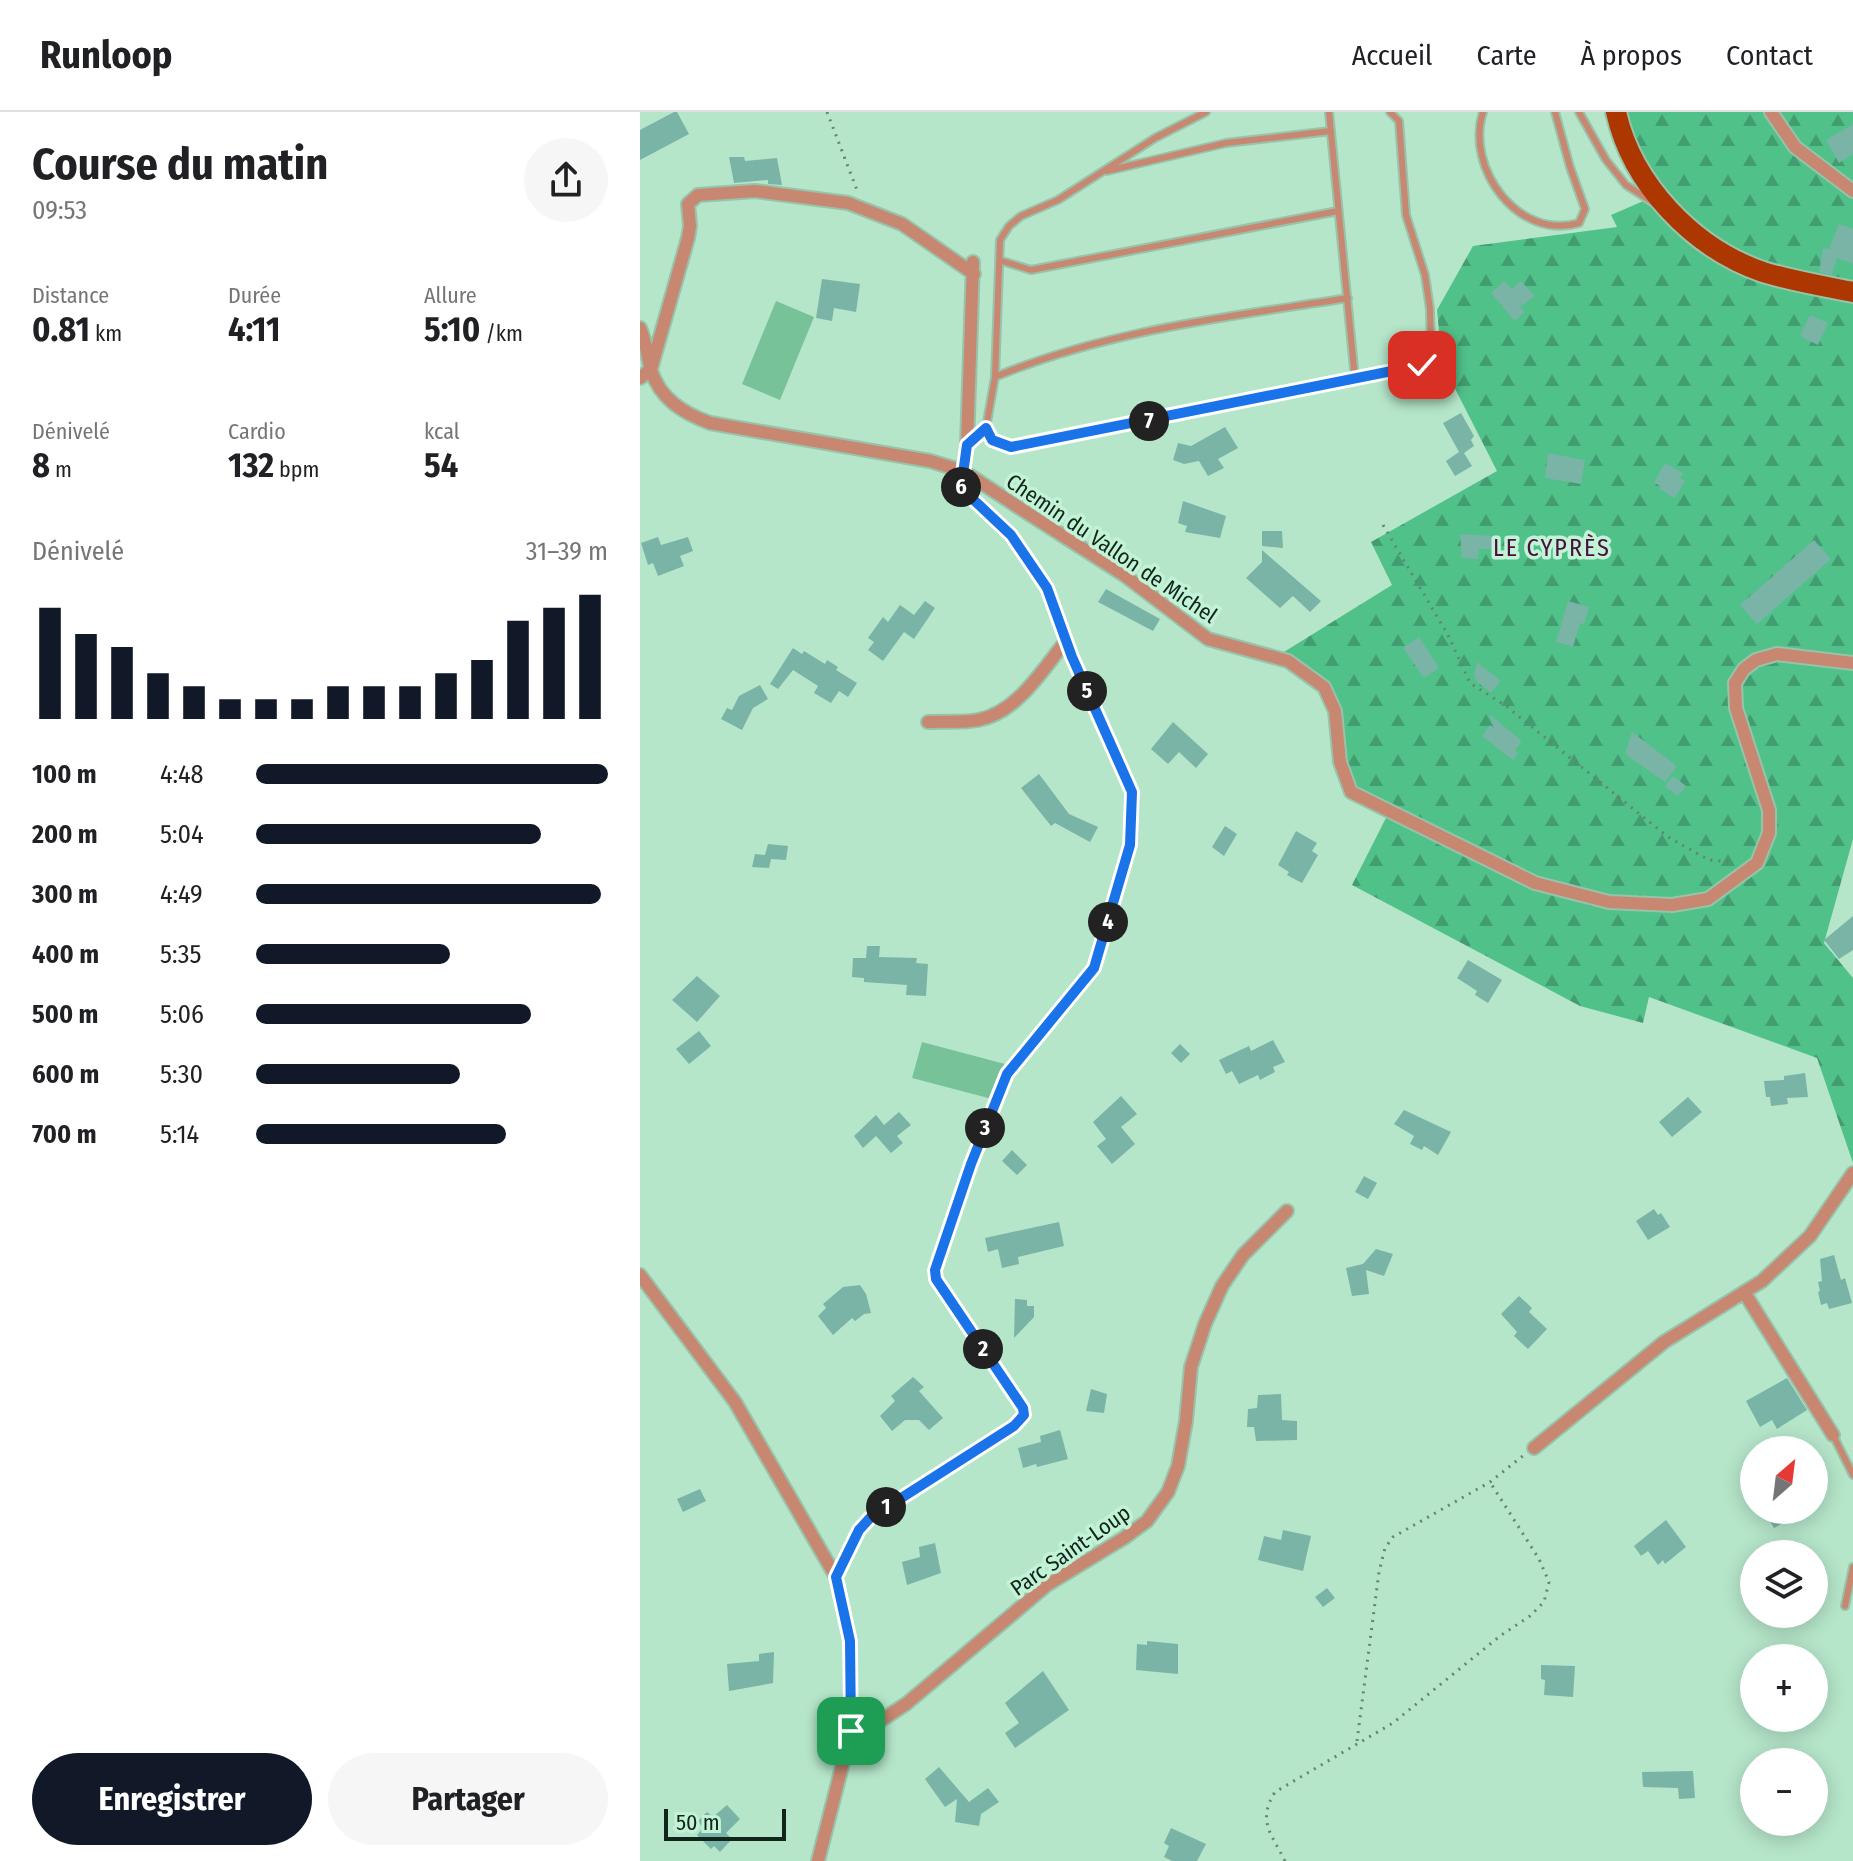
<!DOCTYPE html>
<html lang="fr">
<head>
<meta charset="utf-8">
<style>
  body { margin:0; font-family:"Fira Sans Condensed",sans-serif; background:#f6f6f6; color:#202124; height:100vh; display:flex; flex-direction:column; font-size:30px; white-space:nowrap }
  * { box-sizing:border-box; margin:0 }
  p { font-size:26px; color:#757577 }
  .icon { flex:none; width:44px; height:44px; fill:none; stroke:currentColor; stroke-width:2; stroke-linecap:round; stroke-linejoin:round }
  .map { position:relative; flex:1; overflow:hidden }
  .panel { display:flex; flex-direction:column; background:#fff; width:640px }
  .panel>* { flex:none }
  .needle { width:52px; rotate:28deg }
  .fabs { position:absolute; left:1100px; top:1324px; display:grid; gap:16px }
  .fabs a { display:grid; place-items:center; width:88px; height:88px; border-radius:50%; background:#fff; box-shadow:0 4px 20px #0003; font-size:40px }
  .scale { position:absolute; left:24px; bottom:20px; width:122px; box-sizing:border-box; padding-left:8px; border:4px solid #12251b; border-top:0; font-size:22px; line-height:28px; white-space:nowrap; color:#12251b; -webkit-text-stroke:6px #c2f3d7; paint-order:stroke }
  .pin { position:absolute; display:grid; place-items:center; width:68px; height:68px; color:#fff; margin:-34px; border-radius:16px; box-shadow:0 4px 12px #0006 }
  .km { position:absolute; width:40px; height:40px; margin:-20px; border-radius:50%; background:#222; color:#fff; font-size:22px; line-height:40px; text-align:center }
  .round { display:grid; place-items:center; flex:none; width:84px; height:84px; border-radius:42px; background:#f6f6f6 }
  .headline { display:flex; align-items:center; justify-content:space-between; height:136px; padding:0 32px }
  h1 { font-size:44px; font-weight:700; line-height:60px }
  .figures { display:grid; grid-template-columns:repeat(3,1fr); gap:12px; height:136px; padding:8px 32px }
  .figures div { display:grid; align-content:center }
  .figures b { font-size:34px; font-weight:700 }
  .figures small { font-size:22px; font-weight:400 }
  .figures p { font-size:22px }
  .chart { height:224px; padding:16px 32px }
  .chart p { display:flex; justify-content:space-between }
  .chart svg { width:100%; height:144px; margin-top:8px; stroke:#111827; stroke-width:6 }
  .cta { display:flex; gap:16px; margin-top:auto; padding:16px 32px }
  .cta a { flex:1; height:92px; border-radius:48px; background:#111827; color:#fff; font-size:32px; font-weight:700; line-height:92px; text-align:center }
  .cta a+a { background:#f6f6f6; color:#202124 }
  ul { padding:0 32px; list-style:none; font-size:26px }
  li { display:grid; grid-template-columns:128px 96px 1fr; align-items:center; height:60px }
  li i { height:20px; border-radius:10px; background:#111827 }
  header { display:flex; align-items:center; gap:48px; box-sizing:border-box; height:112px; padding:0 40px; background:#fff; border-bottom:2px solid #e0e0e0 }
  header strong { font-size:38px }
  nav { display:flex; gap:44px; margin-inline-start:auto; font-size:28px }
  main { display:flex; flex:1; min-height:0 }
  .map>svg:first-child { display:block }
  .green { fill:#78c29a }
  .forest { fill:url(#forest-firs) }
  .building { fill:#79b4a7 }
  .lines { fill:none; stroke-linecap:round; stroke-linejoin:round }
  .lane-casing { stroke:#98c3aa; stroke-width:10 }
  .street-casing { stroke:#98c3aa; stroke-width:16 }
  .primary-casing { stroke:#98c3aa; stroke-width:24 }
  .path { stroke:#638572; stroke-width:3; stroke-dasharray:2 6; stroke-linecap:butt }
  .lane { stroke:#c78771; stroke-width:6 }
  .street { stroke:#c78771; stroke-width:12 }
  .primary { stroke:#ac3700; stroke-width:20 }
  .route-casing { stroke:#fff; stroke-width:16 }
  .route { stroke:#1a73e8; stroke-width:10 }
  .labels { text-anchor:middle; stroke-width:7; stroke-linejoin:round; paint-order:stroke }
  .street-label { font-size:22px; fill:#12251b; stroke:#c2f3d7 }
  .neighbourhood-label { font-size:24px; letter-spacing:2px; fill:#48103b; stroke:#c2f3d7 }
</style>
</head>
<body>
<header>
<strong>Runloop</strong>
<nav><a>Accueil</a><a>Carte</a><a>À propos</a><a>Contact</a></nav>
</header>
<main>
<section class="panel">
<div class="headline"><div><h1>Course du matin</h1><p>09:53</p></div><a class="round"><svg class="icon" aria-label="share" viewBox="0 0 24 24"><path d="M12 15V3M7 8l5-5 5 5M5 13v7h14v-7"/></svg></a></div>
<div class="figures">
<div><p>Distance</p><b>0.81<small> km</small></b></div>
<div><p>Durée</p><b>4:11</b></div>
<div><p>Allure</p><b>5:10<small> /km</small></b></div>
</div>
<div class="figures">
<div><p>Dénivelé</p><b>8<small> m</small></b></div>
<div><p>Cardio</p><b>132<small> bpm</small></b></div>
<div><p>kcal</p><b>54</b></div>
</div>
<div class="chart"><p><span>Dénivelé</span>31–39 m</p>
<svg viewBox="0 0 160 44" preserveAspectRatio="none"><path d="M5 44V10M15 44V18M25 44V22M35 44V30M45 44V34M55 44V38M65 44V38M75 44V38M85 44V34M95 44V34M105 44V34M115 44V30M125 44V26M135 44V14M145 44V10M155 44V6"/></svg>
</div>
<ul>
<li><b>100 m</b>4:48<i style="width:100%"></i></li>
<li><b>200 m</b>5:04<i style="width:81%"></i></li>
<li><b>300 m</b>4:49<i style="width:98%"></i></li>
<li><b>400 m</b>5:35<i style="width:55%"></i></li>
<li><b>500 m</b>5:06<i style="width:78%"></i></li>
<li><b>600 m</b>5:30<i style="width:58%"></i></li>
<li><b>700 m</b>5:14<i style="width:71%"></i></li>
</ul>
<div class="cta"><a>Enregistrer</a><a>Partager</a></div>
</section>
<div class="map">
<svg width="1213" height="1749" viewBox="0 0 1213 1749">
  <defs>
    <pattern id="forest-firs" width="22" height="20" patternUnits="userSpaceOnUse" patternTransform="scale(2)"><rect width="22" height="20" fill="#51c18a"/><path d="M5 1l3.5 6h-7zM16 11l3.5 6h-7z" fill="#429d70"/></pattern>
  </defs>
  <rect width="100%" height="100%" fill="#b5e6ca"/>
  <path class="green" d="M136,189L174,205L140,288L102,272Z
    M282,930L365,952L352,987L272,966Z"/>
  <path class="forest" d="M967,0H1213V727L1184,831L1213,866V1051L1177,946L1009,885L1003,911L940,894L712,773L749,700L699,665L689,585L639,543L752,473L731,430L857,359L802,251L797,198L833,134L977,115L971,103L1008,87L985,54Z"/>
  <path class="building" d="M34,0H37L49,22L0,48V18Z
    M1213,12V42L1199,51L1186,28Z
    M89,45H104L105,49L137,46L142,73L128,72V68L94,71Z
    M1199,112L1213,117V152L1197,146L1192,163L1179,160L1183,136L1189,137Z
    M182,167L220,172L216,200L194,196L192,209L176,206Z
    M864,169L872,177L881,169L895,184L880,195L885,200L875,209L851,181Z
    M1170,203L1188,211L1178,233L1160,224Z
    M821,301L834,324L831,328L834,334L824,341L832,354L815,364L806,349L819,340L803,311Z
    M585,315L598,336L578,347L584,356L568,364L559,349L544,352L533,348L538,331L551,334Z
    M908,341L945,348L941,372L905,366Z
    M1025,351L1043,361L1040,366L1045,369L1035,386L1019,377L1021,375L1014,370Z
    M543,389L586,404L580,426L545,420L547,414L538,411Z
    M622,419H642L643,436L622,434Z
    M820,422L852,424V437H839L838,447L822,446Z
    M18,425L21,433L48,425L53,439L40,444L44,454L18,464L13,451L8,453L1,431Z
    M1174,428L1191,447L1117,512L1100,493Z
    M622,438L681,489L670,500L653,484L640,496L606,466L622,450Z
    M466,477L520,507L513,519L458,490Z
    M285,489L295,496L274,527L264,520L243,549L228,538L234,530L228,526L243,505L248,510L260,493L274,503Z
    M928,489L949,495L944,512L940,511L933,535L916,530Z
    M779,525L799,556L784,566L763,536Z
    M153,536L162,542L164,539L185,552L187,548L198,555L196,558L217,571L208,585L199,579L191,591L174,581L178,574L153,558L138,577L130,572Z
    M837,550L861,569L851,581L836,569L834,562Z
    M120,573L128,587L113,596L102,618L81,607L87,596L92,598L99,584Z
    M849,602L882,629L875,638L878,641L873,648L842,624L850,613L855,618Z
    M533,610L568,642L556,656L539,640L528,652L511,637Z
    M992,620L1037,654L1025,670L985,642Z
    M399,662L429,702L458,715L450,730L415,711L411,714L381,676Z
    M1033,664L1046,674L1038,684L1025,674Z
    M585,714L597,722L584,744L572,735Z
    M656,719L677,731L672,739L678,743L662,771L647,763L649,760L638,753Z
    M128,732L148,734L146,748L131,747L129,756L112,755L115,742L125,743Z
    M1213,804V838L1199,847L1184,828Z
    M227,834H240L239,845L277,846L276,851L288,852L286,884L266,883L267,873L224,870V866L212,865L213,846H226Z
    M828,848L862,868L848,891L835,883L837,879L817,866Z
    M57,864L80,884L57,910L32,888Z
    M59,919L71,934L49,952L36,937Z
    M633,928L645,950L633,955L635,960L620,968L618,963L599,972L592,959L586,962L579,948L609,934L611,939Z
    M540,932L550,942L541,951L531,941Z
    M1165,961L1168,985L1147,986L1148,992L1131,994L1130,985H1126L1124,969L1144,968V964Z
    M481,984L497,1002L481,1015L495,1032L472,1052L457,1034L466,1027L453,1010Z
    M1048,985L1062,1000L1032,1025L1019,1010Z
    M764,998L811,1020L798,1043L784,1034L782,1038L770,1032L774,1024L754,1012Z
    M259,1000L271,1013L257,1024L263,1031L251,1041L236,1024L223,1036L214,1024L236,1003L244,1013Z
    M372,1038L387,1053L377,1063L362,1049Z
    M724,1064L737,1071L728,1087L715,1080Z
    M1014,1097L1018,1103L1021,1101L1030,1115L1008,1128L996,1109Z
    M419,1110L424,1134L378,1145L379,1152L362,1156L358,1137L348,1140L345,1126Z
    M736,1137L753,1142L744,1164L726,1158L729,1182L712,1184L706,1156L723,1152Z
    M1194,1143L1201,1168L1205,1166L1212,1191L1189,1197L1187,1191L1181,1193L1178,1180L1180,1179L1178,1170L1182,1169L1180,1147Z
    M220,1173L226,1182L231,1201L224,1202L215,1209L212,1206L193,1223L178,1204L186,1196L183,1192L203,1175Z
    M879,1184L892,1196L889,1200L907,1217L888,1237L874,1224L877,1220L861,1202Z
    M375,1187L387,1188V1194H394V1205L374,1226Z
    M273,1265L284,1275L279,1279L303,1306L289,1318L279,1308H265L252,1319L240,1304L255,1289L251,1284Z
    M1147,1266L1167,1298L1137,1317L1132,1308L1120,1315L1106,1289Z
    M451,1277L467,1282L464,1301L446,1299Z
    M641,1282L642,1308L657,1309V1328L616,1329L614,1315H607L608,1297L617,1296L618,1283Z
    M420,1318L428,1347L397,1355L396,1352L383,1356L378,1336L401,1330L400,1324Z
    M60,1377L66,1389L43,1400L37,1387Z
    M1124,1398H1166L1134,1416Z
    M1026,1408L1046,1435L1025,1452L1023,1448L1018,1453L1008,1439L1001,1444L994,1434Z
    M643,1418L671,1424L663,1459L618,1448L624,1424L641,1428Z
    M295,1431L301,1461L267,1473L262,1450L280,1445L279,1435Z
    M687,1476L695,1486L683,1495L675,1485Z
    M507,1529L538,1532V1562L496,1558L497,1532L507,1533Z
    M134,1540L133,1571L89,1579L87,1552L119,1549V1542Z
    M901,1553L935,1554L933,1585L904,1583L905,1568L901,1567Z
    M403,1559L429,1598L375,1636L365,1621L379,1611L365,1591Z
    M299,1655L329,1690L348,1676L359,1690L341,1702L339,1714L315,1710L317,1687L305,1695L285,1667Z
    M1053,1659L1055,1686L1039,1687L1038,1676L1003,1675L1002,1660Z
    M87,1693L100,1707L86,1721L92,1727L80,1740L74,1734L71,1737L57,1723L63,1716L58,1709L67,1700L73,1705Z
    M531,1716L566,1732L557,1749H532L524,1745L529,1734L524,1731Z"/>
  <g class="lines">
    <defs>
      <path id="lane" d="M566,0L515,26L418,88L381,104L369,114L360,128L355,265L346,316L352,328L371,335L409,329L782,253L791,240L790,197L785,163L766,103L759,9L750,0
        M689,0L715,267
        M843,0C825,56 878,129 939,111L945,97L930,55L915,0
        M939,0L966,48L986,73L1014,91
        M467,59L586,31L691,19
        M362,149L391,158L698,99
        M355,265C468,218 588,205 708,186
        M1193,1323L1213,1363
        M1205,1494L1213,1455"/>
      <path id="street" d="M1131,0L1155,35L1213,79
        M0,216C6,229 7,244 11,258C20,287 43,301 70,311L290,349L323,359L389,402L484,463L568,527L648,549L684,575L695,599L700,650L711,680L895,771L969,790L1032,793L1068,787L1117,751L1129,721V698L1096,596L1095,571L1104,557L1116,548L1137,542L1213,551
        M0,266L11,257L48,126L50,114L48,92L58,83L115,79L208,91L262,112L334,162
        M327,333L346,316
        M288,610C304,609 322,611 338,608C377,601 403,557 426,529
        M0,1163L95,1290L196,1465L210,1529L211,1619L178,1749
        M1104,1180L1193,1323
        M894,1336L1024,1230L1122,1169L1170,1124L1213,1061
        M196,1465L219,1418L230,1406L374,1314L384,1303L383,1296L296,1167L295,1158L331,1052L367,962L454,856L490,733L492,680L432,545L407,476L371,423L321,376L327,333L333,150
        M211,1619L234,1613L266,1592L407,1473L484,1426L507,1409L528,1380L538,1354L546,1309L551,1255L565,1212L582,1174L603,1143L647,1099"/>
      <path id="primary" d="M976,0C992,72 1053,136 1123,160C1152,169 1183,174 1213,180"/>
    </defs>
    <use href="#lane" class="lane-casing"/>
    <use href="#street" class="street-casing"/>
    <use href="#primary" class="primary-casing"/>
    <path class="path" d="M187,0L217,78
      M743,413L808,523L830,571L866,594L1028,725L1069,748L1094,750
      M717,1629L739,1460L745,1436L753,1425L850,1370L884,1343
      M645,1749C631,1721 617,1709 635,1680L753,1611L860,1524L890,1504L904,1490L909,1470L899,1447L850,1370"/>
    <use href="#lane" class="lane"/>
    <use href="#street" class="street"/>
    <use href="#primary" class="primary"/>
  </g>
  <g class="lines">
    <defs>
      <path id="route" d="M211,1619L210,1529L196,1465L219,1418L230,1406L374,1314L384,1303L383,1296L296,1167L295,1158L331,1052L367,962L454,856L490,733L492,680L432,545L407,476L371,423L321,376L327,333L346,316L352,328L371,335L782,253"/>
    </defs>
    <use href="#route" class="route-casing"/>
    <use href="#route" class="route"/>
  </g>
  <g class="labels">
    <g class="street-label">
      <text transform="translate(472 436) rotate(34)" y="8">Chemin du Vallon de Michel</text>
      <text transform="translate(430 1438) rotate(-35)" y="8">Parc Saint-Loup</text>
    </g>
    <g class="neighbourhood-label">
      <text x="912" y="444">LE CYPRÈS</text>
    </g>
  </g>
</svg>
<div class="fabs">
<a><svg class="needle" viewBox="-14 -14 28 28"><path d="M0-13l5 13h-10z" fill="#e53935"/><path d="M0 13l5-13h-10z" fill="#757577"/></svg></a>
<a><svg class="icon" aria-label="layers" viewBox="0 0 24 24"><path d="M12 4l9 5-9 5-9-5zM3 14l9 5 9-5"/></svg></a>
<a>+</a>
<a>−</a>
</div>
<div class="scale">50 m</div>
<div class="pin" style="left:211px;top:1619px;background:#1e9e55"><svg class="icon" aria-label="arrive" viewBox="0 0 24 24"><path d="M6 21V4h12l-3 4 3 4H6"/></svg></div>
<div class="pin" style="left:782px;top:253px;background:#d93025"><svg class="icon" aria-label="check" viewBox="0 0 24 24"><path d="M5 12l5 5 9-10"/></svg></div>
<b class="km" style="left:246px;top:1395px">1</b>
<b class="km" style="left:343px;top:1237px">2</b>
<b class="km" style="left:345px;top:1016px">3</b>
<b class="km" style="left:468px;top:810px">4</b>
<b class="km" style="left:447px;top:579px">5</b>
<b class="km" style="left:321px;top:375px">6</b>
<b class="km" style="left:509px;top:309px">7</b>
</div>
</main>
</body>
</html>
